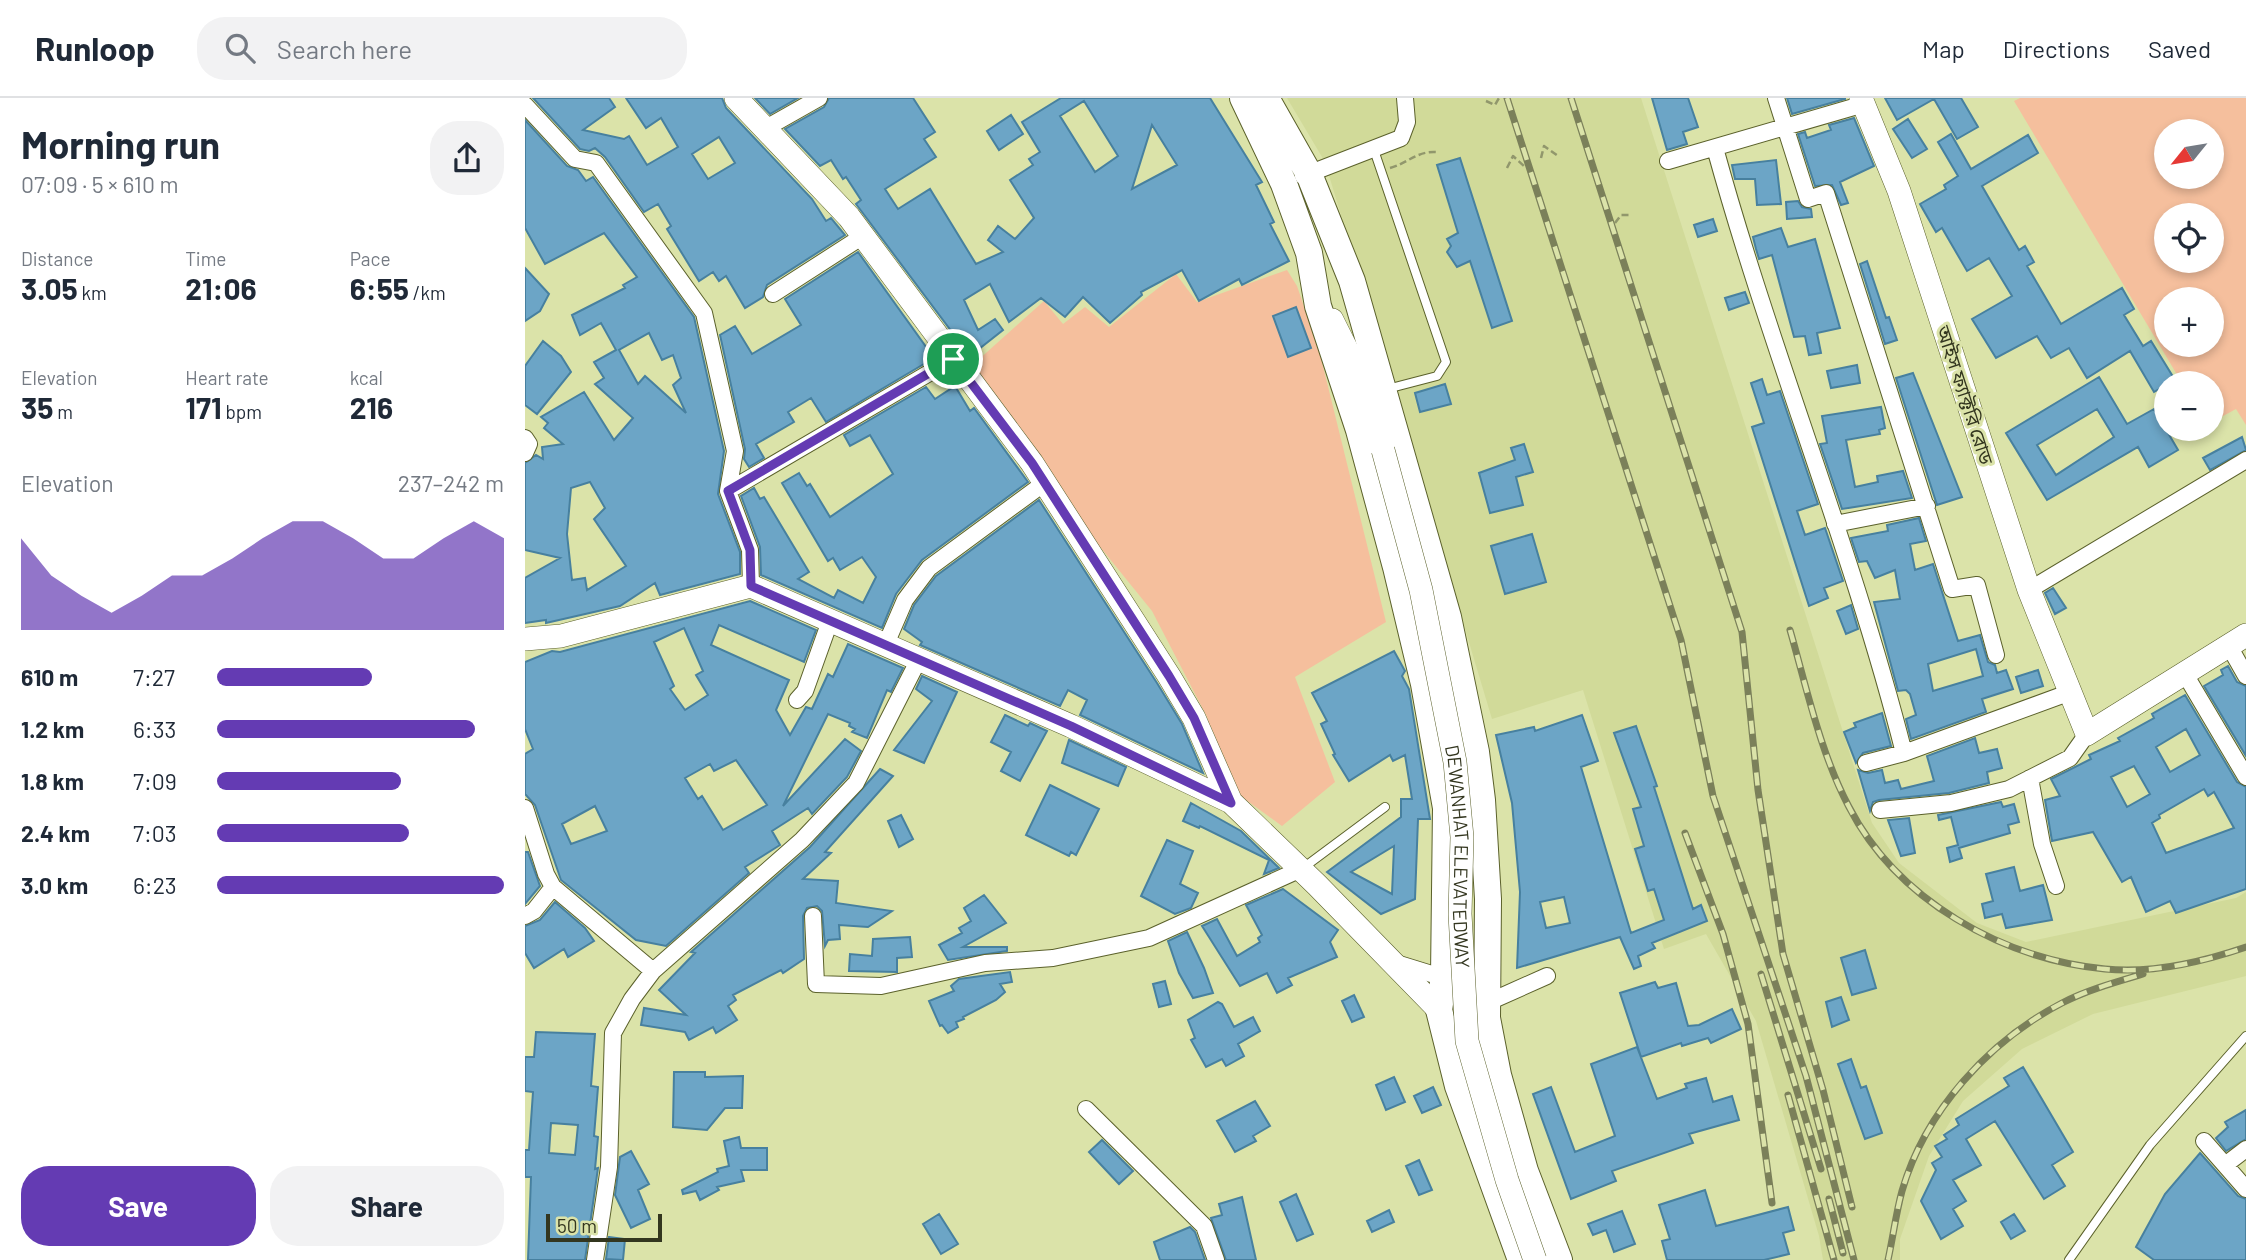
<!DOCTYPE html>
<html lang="en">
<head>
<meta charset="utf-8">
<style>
  body { margin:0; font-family:Barlow,"Noto Sans Bengali",sans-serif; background:#f2f2f3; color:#1f2937; height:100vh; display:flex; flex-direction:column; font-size:26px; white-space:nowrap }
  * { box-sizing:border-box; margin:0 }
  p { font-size:23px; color:#747a83 }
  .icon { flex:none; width:38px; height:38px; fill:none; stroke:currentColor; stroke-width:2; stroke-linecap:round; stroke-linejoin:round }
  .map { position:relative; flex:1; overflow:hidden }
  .panel { display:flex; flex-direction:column; background:#fff; width:525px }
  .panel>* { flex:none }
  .needle { width:46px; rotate:240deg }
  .tools { position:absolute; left:1629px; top:21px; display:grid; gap:14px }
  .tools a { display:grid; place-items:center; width:70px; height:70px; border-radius:50%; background:#fff; box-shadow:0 4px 10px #0003; font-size:35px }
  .scale { position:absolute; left:21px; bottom:18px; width:116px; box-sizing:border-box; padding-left:7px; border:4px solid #33361f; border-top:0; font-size:19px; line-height:24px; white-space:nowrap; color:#33361f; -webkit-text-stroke:5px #dbe3a9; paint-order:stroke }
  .pin { position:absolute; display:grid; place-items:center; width:60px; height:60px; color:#fff; margin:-30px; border:4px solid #fff; border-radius:50%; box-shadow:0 2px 7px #0007 }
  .round { display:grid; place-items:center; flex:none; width:74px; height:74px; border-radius:28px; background:#f2f2f3 }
  .overview { display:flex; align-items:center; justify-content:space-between; height:119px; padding:0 21px }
  h1 { font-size:38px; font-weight:700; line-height:52px }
  .metrics { display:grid; grid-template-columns:repeat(3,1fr); gap:10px; height:119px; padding:7px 21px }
  .metrics div { display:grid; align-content:center }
  .metrics b { font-size:30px; font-weight:700 }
  .metrics small { font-size:19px; font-weight:400 }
  .metrics p { font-size:19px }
  .chart { height:196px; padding:14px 21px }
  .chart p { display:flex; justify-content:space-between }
  .chart svg { width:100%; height:126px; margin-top:7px; fill:#643bb3; opacity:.7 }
  .primary-button { display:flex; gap:14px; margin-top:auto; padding:14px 21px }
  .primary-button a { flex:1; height:80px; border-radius:28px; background:#643bb3; color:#fff; font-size:28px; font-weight:700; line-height:80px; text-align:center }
  .primary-button a+a { background:#f2f2f3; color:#1f2937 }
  ul { padding:0 21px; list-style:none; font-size:23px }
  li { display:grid; grid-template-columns:112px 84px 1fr; align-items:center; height:52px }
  li i { height:18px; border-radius:9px; background:#643bb3 }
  header { display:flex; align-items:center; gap:42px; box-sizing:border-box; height:98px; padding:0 35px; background:#fff; border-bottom:2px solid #e0e1e3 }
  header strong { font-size:33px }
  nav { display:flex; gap:38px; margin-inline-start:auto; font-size:24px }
  .search { width:490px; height:63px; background:#f2f2f3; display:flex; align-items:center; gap:18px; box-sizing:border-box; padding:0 24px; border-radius:28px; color:#747a83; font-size:26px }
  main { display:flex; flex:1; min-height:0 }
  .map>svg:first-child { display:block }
  .built { fill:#d1da99; fill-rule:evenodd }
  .green { fill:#f5bf9d; fill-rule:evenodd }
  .building { fill:#6ca5c6; stroke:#47809f; stroke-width:2; fill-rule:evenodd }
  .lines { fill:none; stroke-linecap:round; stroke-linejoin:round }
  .lane-casing { stroke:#5b612b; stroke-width:10 }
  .street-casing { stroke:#5b612b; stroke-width:18 }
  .secondary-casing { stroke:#5b612b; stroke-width:24 }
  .primary-casing { stroke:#5b612b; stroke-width:28 }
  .path { stroke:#91976c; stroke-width:2.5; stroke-dasharray:7 3.5; stroke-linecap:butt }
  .lane { stroke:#fff; stroke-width:8 }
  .street { stroke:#fff; stroke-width:16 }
  .secondary { stroke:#fff; stroke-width:23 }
  .primary { stroke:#fff; stroke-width:26 }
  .rail-casing { stroke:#7b805a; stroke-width:7 }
  .rail { stroke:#dbe3a9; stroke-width:4.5; stroke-dasharray:13; stroke-linecap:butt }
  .secondary-bridge-casing { stroke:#5b612b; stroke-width:24; stroke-linecap:butt }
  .secondary-bridge { stroke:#fff; stroke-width:23 }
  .route-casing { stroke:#fff; stroke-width:14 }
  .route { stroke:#643bb3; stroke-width:9 }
  .labels { text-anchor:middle; stroke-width:6; stroke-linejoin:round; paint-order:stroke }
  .street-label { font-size:19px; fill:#33361f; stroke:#dbe3a9 }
</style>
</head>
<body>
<header>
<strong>Runloop</strong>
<div class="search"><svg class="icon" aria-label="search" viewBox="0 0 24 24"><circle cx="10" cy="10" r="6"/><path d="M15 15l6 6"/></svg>Search here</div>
<nav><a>Map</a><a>Directions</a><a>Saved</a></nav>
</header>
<main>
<section class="panel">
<div class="overview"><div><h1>Morning run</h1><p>07:09 · 5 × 610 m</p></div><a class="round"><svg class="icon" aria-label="share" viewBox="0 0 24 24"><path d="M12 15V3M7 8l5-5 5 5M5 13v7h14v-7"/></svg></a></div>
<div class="metrics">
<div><p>Distance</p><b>3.05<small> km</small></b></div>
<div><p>Time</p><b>21:06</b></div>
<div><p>Pace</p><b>6:55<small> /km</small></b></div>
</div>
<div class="metrics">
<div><p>Elevation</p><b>35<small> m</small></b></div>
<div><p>Heart rate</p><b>171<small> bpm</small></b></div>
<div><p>kcal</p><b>216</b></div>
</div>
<div class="chart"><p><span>Elevation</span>237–242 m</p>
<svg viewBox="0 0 160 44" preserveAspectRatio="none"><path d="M0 44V12L10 25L20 32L30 38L40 32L50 25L60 25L70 19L80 12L90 6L100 6L110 12L120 19L130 19L140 12L150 6L160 12V44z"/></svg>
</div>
<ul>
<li><b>610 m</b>7:27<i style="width:54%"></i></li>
<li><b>1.2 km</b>6:33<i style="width:90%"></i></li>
<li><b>1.8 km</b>7:09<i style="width:64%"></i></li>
<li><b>2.4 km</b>7:03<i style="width:67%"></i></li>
<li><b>3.0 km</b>6:23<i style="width:100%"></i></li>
</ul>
<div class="primary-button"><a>Save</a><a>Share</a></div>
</section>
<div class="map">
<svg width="1721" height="1162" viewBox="0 0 1721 1162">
  <rect width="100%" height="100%" fill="#dbe3a9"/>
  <path class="built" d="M762,0H1116L1347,725L1374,765L1452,825L1501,844L1711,800L1721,794V878L1568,916L1497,951L1438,1003L1404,1058L1375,1141V1162H1298L1294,1138L1231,923L1181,836L1139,851L1058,592L967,621L800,64ZM935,60L987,223L966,229L945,163L932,168L922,154L926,148L922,141L933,135L912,68ZM987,363L997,406L984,409L975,366ZM1007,436L1021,484L980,496L966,448Z"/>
  <path class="green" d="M1495,0H1721V327L1711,311L1687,324V285H1657L1489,3ZM1642,33H1687V79H1642ZM1642,117H1687V163H1642ZM1642,201H1687V247H1642Z
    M762,172L772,188L794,252L861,524L770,579L810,684L757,728L710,694L681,617L627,513L563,434L442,272L519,203L538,226L560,209L584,229L651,176L672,204Z"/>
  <path class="building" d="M8,0H84L90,9L58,32L99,41L104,38L122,67L153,49L136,20L121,30L101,0H197L201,10L287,101L301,123L306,120L320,137L242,187L238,199L220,210L201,178L194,183L188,174L174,183L142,131L146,128L133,106L119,114L80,59L70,50L64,53L55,51ZM194,39L210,65L183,81L167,56Z
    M230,0H273L245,16Z
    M304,0H388L410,34L399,41L411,59L360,91L373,111L405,91L451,166L478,154L463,142L473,128L490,141L509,120L485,82L508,67L504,61L515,54L497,24L536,0H685L737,84L731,87L749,124L745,126L764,163L717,187L714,181L674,203L657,172L616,194L617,197L585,225L558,199L540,219L516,200L484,224L465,186L439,202L453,232L470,221L478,232L445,258L331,106L336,102L321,79L318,81L306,62L295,68L260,31L299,9ZM559,3L593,58L570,74L535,18ZM627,27L652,67L607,91Z
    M1127,0H1163L1173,29L1158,34L1162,46L1142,52Z
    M1262,0H1320V1L1267,16Z
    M1360,0H1436L1453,29L1432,41L1409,1L1372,22Z
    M486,17L498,36L474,52L462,33Z
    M1329,20L1349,68L1315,84L1323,105L1316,107L1307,87L1290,88L1273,36L1280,34L1282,40L1306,32L1304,27Z
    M1383,21L1402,51L1387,60L1368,31Z
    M0,22L42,68L53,72L61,83L68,79L169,219L199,353L193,396L215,454V476L135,497L130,485L95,508L21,525V522L0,525V480L35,460L0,452V365L11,357L18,361L17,349L38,346L19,330L23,325L16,319L59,294L89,342L108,320L70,286L79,280L69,264L91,252L76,225L55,237L47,217L100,190L98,187L112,179L79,135L20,166L0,130ZM124,235L137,262L148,257L156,280L148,287L161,315L120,278L113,286L94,252ZM65,384L80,410L69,421L101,468L62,492L60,480L47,482L42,436L46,390Z
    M1426,36L1446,71L1503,37L1513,55L1457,88L1494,152L1500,148L1509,164L1502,168L1536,226L1597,190L1609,211L1599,217L1618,248L1626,243L1650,282L1629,294L1605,253L1562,280L1544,250L1526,260L1512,238L1471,260L1447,221L1487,198L1464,160L1442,173L1417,130L1411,134L1395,106L1421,91L1419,87L1433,78L1413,44Z
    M935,60L987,223L967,230L945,163L932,169L922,154L926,148L922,141L933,135L912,67Z
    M1251,62L1256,106L1232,107L1230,81H1210L1207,67Z
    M1273,103L1277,109L1286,111L1287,119L1262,121L1261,104Z
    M1188,121L1192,133L1173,139L1169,127Z
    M1256,130L1263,149L1290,141L1315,230L1292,235L1296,255L1284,257L1280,238L1269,239L1247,157L1234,161L1231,151L1228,139Z
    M333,154L409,260L301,324L286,300L263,314L269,324L231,346L239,360L224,369L219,361L220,351L195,237L210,228L227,256L276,227L260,201Z
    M1342,163L1361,220L1364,219L1372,242L1360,246L1335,166Z
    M0,170L24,196L15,213L0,223Z
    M1220,194L1224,205L1204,212L1200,200Z
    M771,209L786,250L763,259L748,218Z
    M18,243L36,258L46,274L12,316L0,307V268Z
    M1332,267L1335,285L1306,290L1302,273Z
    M1388,275L1437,399L1412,407L1371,280Z
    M1574,279L1602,326L1629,311L1653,352L1624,369L1613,349L1522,402L1481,335ZM1572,311L1589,339L1531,377L1512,347Z
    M1237,281L1242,297L1255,293L1293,406L1272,413L1280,437L1300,430L1318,483L1299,490L1303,500L1284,508L1227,329L1239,325L1226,285Z
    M920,286L926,306L895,314L890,295Z
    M430,288L445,313L449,310L503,384L397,462L371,496L357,530L236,477L235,449L216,398L229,390L235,401L239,399L284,474L273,481L309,500L313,492L338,505L351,479L337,459L315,472L308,460L303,463L257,385L274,375L282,388L285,386L305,419L368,376L345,337L325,348L319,337L401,289L410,301Z
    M1356,309L1360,330L1354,332L1355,336L1321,342L1330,389L1353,384L1352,378L1378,373L1387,400L1317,411L1295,346L1302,345L1297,318Z
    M1717,339L1721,352L1685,372L1678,360Z
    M999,346L1008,374L991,379L998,407L965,415L954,375L990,362L986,350Z
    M514,402L632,585L657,626L678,675L555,617L562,602L543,592L535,608L395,547L397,544L379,531L389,507L411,478Z
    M1394,420L1401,443L1385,446L1390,472L1408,466L1433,543L1455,537L1463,564L1470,567L1472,575L1481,572L1488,591L1457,601L1461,614L1386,641L1381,621L1391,617L1385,596L1381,592L1373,593L1349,504L1375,501L1370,472L1350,480L1342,463L1334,464L1326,440L1363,433L1362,427ZM1451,551L1458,578L1408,593L1403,566Z
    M1007,436L1021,484L980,496L966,448Z
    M1528,490L1541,510L1530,516L1520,495Z
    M225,503L291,532L279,564L194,527L186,547L264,582L251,612L265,637L281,609L287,611L303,576L308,579L323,546L378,570L366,594L362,592L342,640L327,634L330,631L324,628L325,625L303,616L258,708L320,641L336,653L322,679L287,716L283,710L247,733L255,747L220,769L224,775L141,848L111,842L36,782L10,707L0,696V656L8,651L0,631V564L27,553L35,554ZM159,530L178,573L171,577L183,597L160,612L145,591L149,588L129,544ZM211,662L242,707L198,732L177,698L173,701L160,680L185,666L189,673ZM70,708L82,733L46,746L37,726Z
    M1326,507L1333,531L1321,536L1312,513Z
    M869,553L880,573L877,578L884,591L905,721H893L890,801L856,816L802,774L876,719V701H887L880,657L868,663L865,657L824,683L808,657L810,656L796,626L802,623L787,595ZM869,748L867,796L826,774Z
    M1703,568L1712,584L1721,588V658L1679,588L1698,577L1696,572Z
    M1513,572L1518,588L1496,595L1491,579Z
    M397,578L432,594L399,665L369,652L407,603L391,591Z
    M1660,597L1712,684L1721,689V791L1651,815L1645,803L1621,814L1606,779L1597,784L1568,734L1527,743L1520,702L1535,698L1526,681L1566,661L1564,657L1595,643L1593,640L1629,620L1627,616ZM1661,631L1675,657L1645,674L1631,649ZM1609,668L1625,696L1602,709L1586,679ZM1679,691L1683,698L1689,694L1709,730L1641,755L1627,725L1635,720L1634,717Z
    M1357,615L1366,648L1338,655L1331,665L1319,634L1331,629L1329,625Z
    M480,617L503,628L505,625L522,633L495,683L476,673L486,654L466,644Z
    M1057,617L1073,663L1056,669L1106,835L1139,822L1129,791L1123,793L1110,751L1119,748L1108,711L1116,709L1089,635L1111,628L1132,688L1129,689L1168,811L1176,807L1182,823L1127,845L1130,850L1113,858L1116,868L1109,871L1095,839L992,870L995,794L987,705L971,637L1009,629L1010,633ZM1039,799L1045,825L1021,830L1015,804Z
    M1450,640L1454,655L1472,651L1477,670L1462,674L1464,685L1424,695L1354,702L1348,704L1345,713L1333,672L1343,675L1357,672L1360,685L1373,682L1376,691L1409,683L1402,658Z
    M544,642L601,669L593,688L537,665Z
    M355,671L368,678L300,754L306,755L278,781L313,783L311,805L367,813L343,829L314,827L315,841L303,842L300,848L297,813L292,808L282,810L278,818L279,861L258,875L256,872L208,897L211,902L203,908L212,922L191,935L188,929L164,942L160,934L116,927L119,910L161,917L134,892L170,855L166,854L285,749Z
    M525,687L574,711L551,757L546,754L544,758L501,737Z
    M1476,704L1478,709L1489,706L1494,724L1483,727L1485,735L1434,750L1437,760L1425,764L1422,750L1433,747L1426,719L1414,722L1413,717Z
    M666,705L716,733L754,770L739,776L744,762L675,728L674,730L658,723Z
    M376,717L388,741L374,749L363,723Z
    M1384,720L1390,755L1376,758L1363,722Z
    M642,742L668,753L655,786L673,795L666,810L650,816L616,798Z
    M0,754H3L15,788L0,806Z
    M1489,769L1495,793L1518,787L1527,822L1481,830L1477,816L1460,820L1457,806L1468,803L1461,776Z
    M758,791L813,832L805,844L812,859L763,880L767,887L752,895L742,875L715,888L677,828L692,821L712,858L735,844L733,840L737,837L721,807Z
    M459,797L481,825L438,849H482V853L423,862L414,847L437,835L434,830L446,823L439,810Z
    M30,804L60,830L69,843L43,859L39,851L9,870L0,855V828L15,822Z
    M662,834L679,870L688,895L668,900L654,875L643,843Z
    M385,839L387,859L372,860V874L324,873L325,856L347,858L348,841Z
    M1340,852L1351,890L1327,897L1316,860Z
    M485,874L487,884L475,886L480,894L471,902L438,919L439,921L431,924L433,929L423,935L417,927L415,928L404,903L429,893L426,888L434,881Z
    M640,883L646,906L634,909L628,886Z
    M1130,884L1133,890L1151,885L1163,928L1174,927L1207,911L1216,931L1186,945L1183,940L1157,948L1156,945L1116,959L1095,895Z
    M829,897L839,919L827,924L817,903Z
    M1316,899L1324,922L1307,929L1301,904Z
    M693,904L697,906L709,929L728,919L735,933L713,946L719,958L701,968L697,961L681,969L666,942L670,940L663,922Z
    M11,934L70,936L66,988L73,989L69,1038L73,1039L70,1071L73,1070L60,1162H3L6,1079H0V1052H4L8,994L0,993V959H9ZM26,1025L53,1027L50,1057L24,1055Z
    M1112,949L1132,1001L1162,990L1160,986L1181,980L1188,1004L1207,998L1214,1022L1164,1036L1168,1045L1087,1073L1091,1083L1046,1101L1008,996L1026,989L1050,1054L1090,1038L1066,966Z
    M1326,961L1336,990L1341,988L1357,1035L1340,1041L1313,966Z
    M1498,969L1548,1054L1527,1067L1540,1088L1519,1101L1470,1023L1441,1041L1456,1067L1428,1082L1441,1103L1428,1111L1438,1128L1416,1141L1396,1103L1411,1072L1407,1065L1417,1059L1410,1048L1422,1041L1419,1037L1434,1027L1431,1021L1484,988L1479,980Z
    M149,974H180V979L218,978L217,1010H200L182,1032L148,1029Z
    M869,979L880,1004L861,1012L851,987Z
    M908,989L916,1007L897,1015L889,998Z
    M730,1003L745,1028L728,1038L731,1043L710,1054L692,1023Z
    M1721,1012V1041L1701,1053L1691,1040L1703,1029L1700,1024Z
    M214,1039L216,1050H242V1072H216L219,1083L192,1089L194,1092L175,1102L171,1093L158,1096L157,1092L193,1074L192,1071L204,1068L199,1043Z
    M577,1042L608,1073L594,1086L564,1054Z
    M106,1053L124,1086L113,1092L125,1121L106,1130L90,1097L95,1059Z
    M1675,1055L1713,1098L1721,1101V1162H1629L1611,1149L1640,1096Z
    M894,1062L907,1092L894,1097L881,1068Z
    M1180,1092L1191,1128L1263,1109L1269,1132L1258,1135L1264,1156L1239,1162H1142L1137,1143L1145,1141L1134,1107Z
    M771,1096L788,1136L772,1143L755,1104Z
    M717,1099L731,1162H701L686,1120L697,1117L694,1106Z
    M864,1112L869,1124L847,1134L842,1123Z
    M1097,1113L1110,1146L1089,1154L1081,1132L1068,1137L1063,1126Z
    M414,1116L433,1146L416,1156L398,1126Z
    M1489,1116L1500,1133L1486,1141L1476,1124Z
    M665,1129L670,1134L680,1162H635L629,1144Z
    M84,1139L100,1141L98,1162L81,1161Z"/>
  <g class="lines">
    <defs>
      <path id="lane" d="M849,52L921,264L912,278L862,291
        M778,770L860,709
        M1544,1162L1625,1047L1721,938"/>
      <path id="street" d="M1251,0L1283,101L1301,95L1427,491L1452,487L1471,557
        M0,7L50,61L71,65L179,215L210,353L203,393L225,452L226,488
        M241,30L294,0
        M1190,50C1246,254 1327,450 1379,655
        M1143,63L1339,6
        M778,78L876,40L882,24L880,0
        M248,196L338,138
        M0,340L4,346L0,355
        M203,393L428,261
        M1310,426L1402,408
        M1504,492L1721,362
        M361,546L380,502L404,470L518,386
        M1704,548L1721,578
        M1660,576L1721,679
        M272,602L280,593L305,523
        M1341,665L1379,655L1543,595
        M1505,680L1517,746L1531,788
        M0,710L21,776L28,789L128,873
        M1355,712L1426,705L1484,691L1545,660L1562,636
        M0,818L9,813L28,789
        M288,818L291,886L356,888L460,865L528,860L624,840L776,771
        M871,865L926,882
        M957,901L966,903L1022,878
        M561,1011L679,1128L691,1162
        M1679,1043L1721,1091
        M1700,1067L1721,1051
        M70,1162L84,1069L88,935L107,901L128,873L277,742L331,685L394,561"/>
      <path id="secondary" d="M211,0L324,119L507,365L644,578L669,620L706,704
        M1336,0L1374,93L1504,492L1562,636L1721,537
        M807,222L825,258L858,352
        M0,541L36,538L226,488L546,628L706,704L792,787L914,912"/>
      <path id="primary" d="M718,0L759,86L784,155L793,208L834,332L871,469L899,586L921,710L919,878L914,912L933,988L996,1162
        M741,0L784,76L827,183L923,519L951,654L957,702L963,801L962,920L973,977L1000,1073L1034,1162"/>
    </defs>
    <use href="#lane" class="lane-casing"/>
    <use href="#street" class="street-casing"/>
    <use href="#secondary" class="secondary-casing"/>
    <use href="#primary" class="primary-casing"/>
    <path class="path" d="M961,3L970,7L974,0
      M1016,60L1019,48L1033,58
      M865,70C883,65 892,53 911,54
      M982,70L988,58L999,68
      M1090,125L1096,117H1106"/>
    <use href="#lane" class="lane"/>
    <use href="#street" class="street"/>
    <use href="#secondary" class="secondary"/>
    <use href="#primary" class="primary"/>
    <defs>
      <path id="rail" d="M982,0L1156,542L1188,698L1281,978L1329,1162
        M1046,0L1217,534L1233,692L1258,856L1298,992L1327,1109
        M1265,532C1282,591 1295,654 1324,709C1372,802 1477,861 1580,871C1627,876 1677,864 1721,849
        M1160,735L1198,836L1223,926L1247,1105
        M1236,876L1296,1071
        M1263,997L1309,1162
        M1304,1101L1318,1155
        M1363,1162C1368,1139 1371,1115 1377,1093C1400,1013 1464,943 1537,905C1562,892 1591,884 1618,876"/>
    </defs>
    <use href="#rail" class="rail-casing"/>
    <use href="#rail" class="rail"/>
    <defs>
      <g id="secondary-bridge">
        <path id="s1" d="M858,352L896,492L930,664L937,739L935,816L942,943L982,1082L1010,1162"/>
      </g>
    </defs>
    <use href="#secondary-bridge" class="secondary-bridge-casing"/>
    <use href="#secondary-bridge" class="secondary-bridge"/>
  </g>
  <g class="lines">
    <defs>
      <path id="route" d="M428,261L507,365L644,578L669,620L706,705L546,628L226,488L225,452L203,393Z"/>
    </defs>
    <use href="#route" class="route-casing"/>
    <use href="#route" class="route"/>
  </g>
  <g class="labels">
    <g class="street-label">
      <text transform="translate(1440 297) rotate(72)" y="7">আইস ফ্যাক্টরি রোড</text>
      <text dy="7" stroke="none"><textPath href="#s1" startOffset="415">DEWANHAT ELEVATEDWAY</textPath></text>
    </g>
  </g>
</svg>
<div class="tools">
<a><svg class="needle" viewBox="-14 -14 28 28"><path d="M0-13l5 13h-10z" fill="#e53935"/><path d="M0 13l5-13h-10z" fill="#747a83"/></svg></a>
<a><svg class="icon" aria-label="locate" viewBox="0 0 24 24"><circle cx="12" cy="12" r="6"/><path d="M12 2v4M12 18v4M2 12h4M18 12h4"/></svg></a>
<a>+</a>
<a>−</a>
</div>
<div class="scale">50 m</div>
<div class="pin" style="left:428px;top:261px;background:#1e9e55"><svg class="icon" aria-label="arrive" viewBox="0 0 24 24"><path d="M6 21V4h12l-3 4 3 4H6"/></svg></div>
</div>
</main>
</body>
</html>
